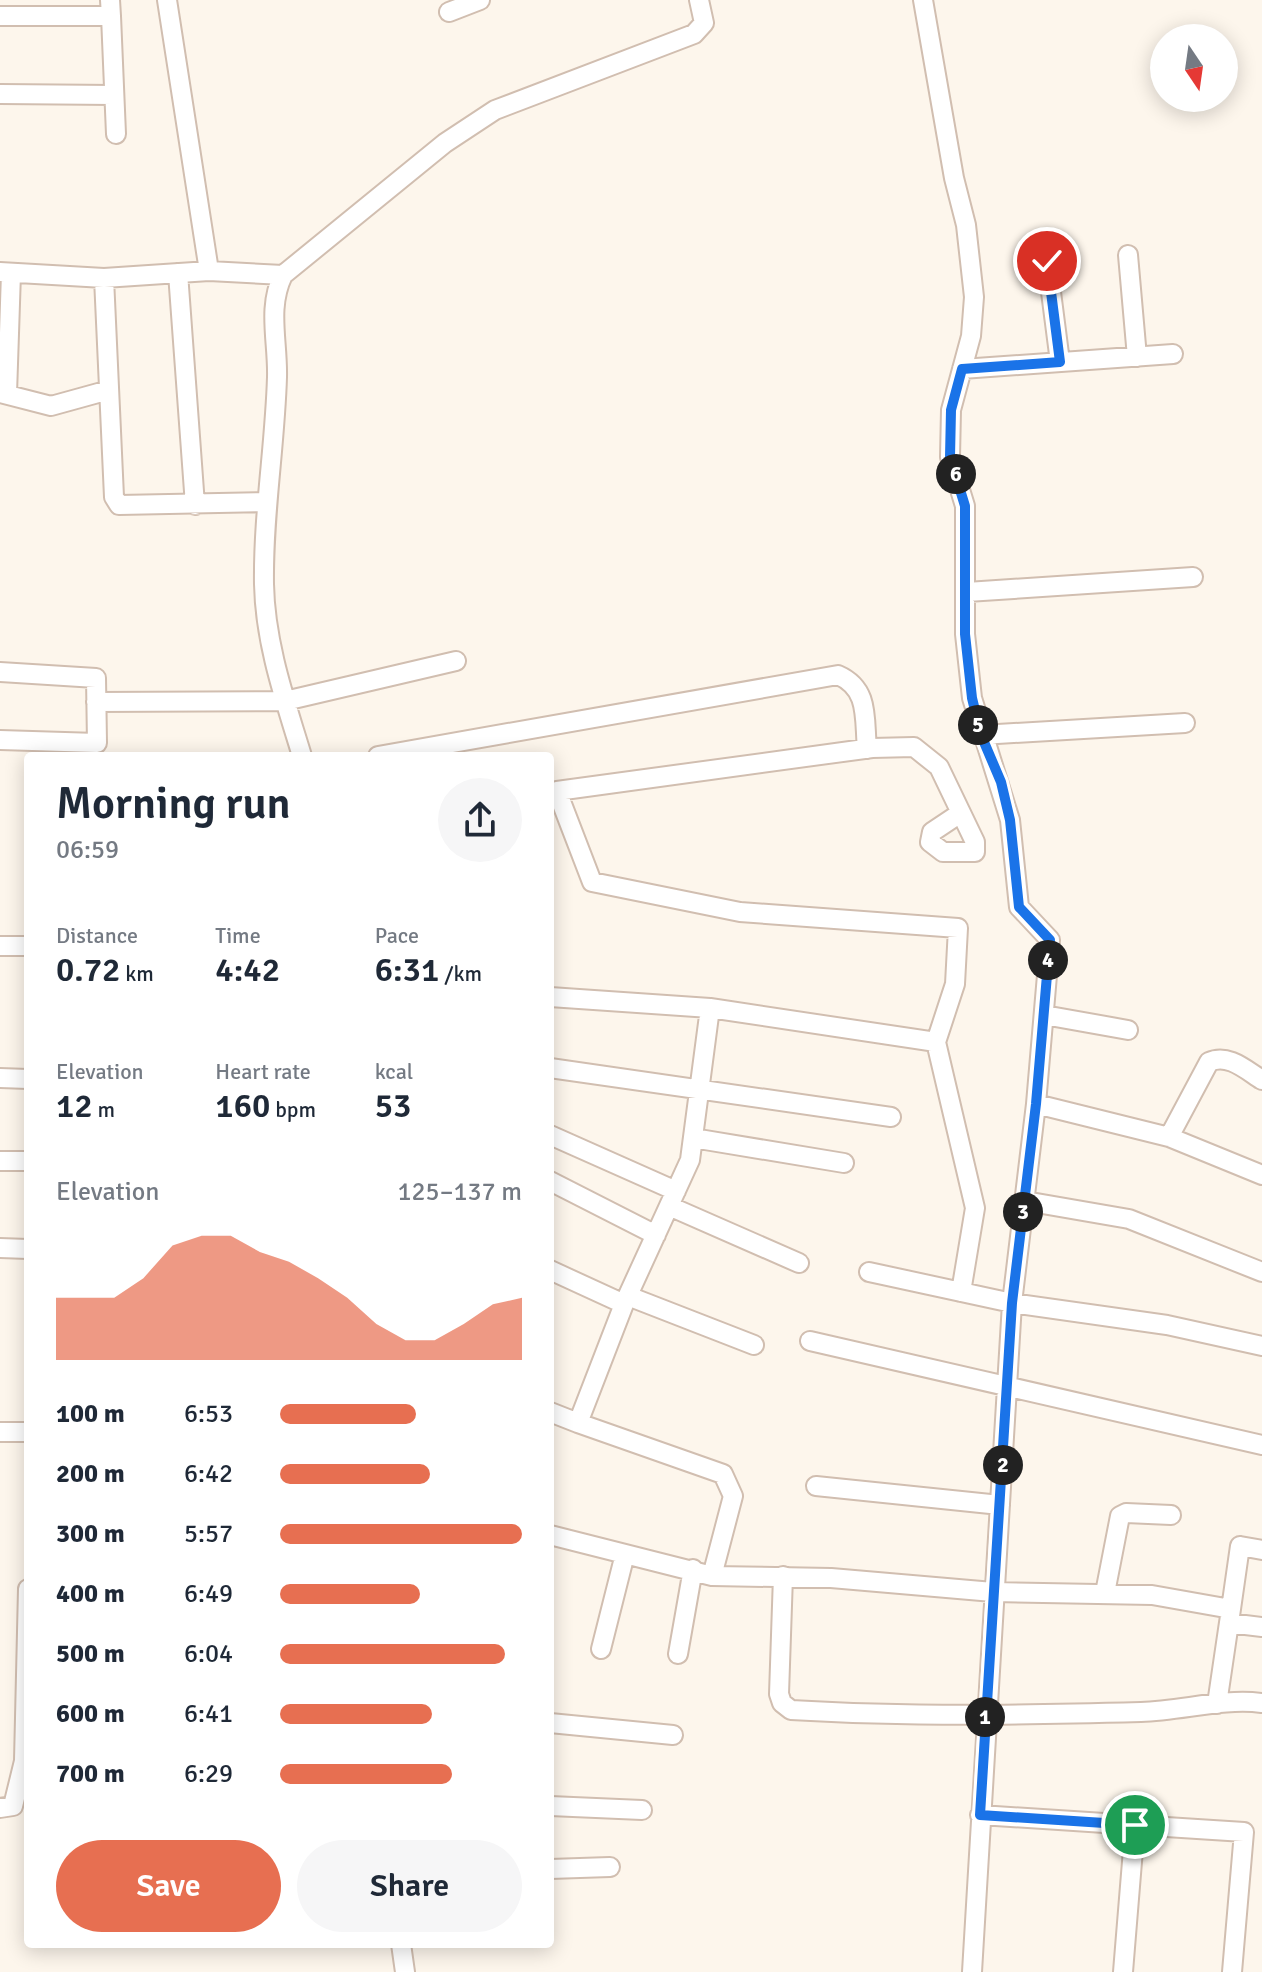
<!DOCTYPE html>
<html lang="en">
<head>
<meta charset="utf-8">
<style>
  body { margin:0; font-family:Signika,sans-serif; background:#f6f6f7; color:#1f2937; height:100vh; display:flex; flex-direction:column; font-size:30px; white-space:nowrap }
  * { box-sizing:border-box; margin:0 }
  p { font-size:26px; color:#747a83 }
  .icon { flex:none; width:44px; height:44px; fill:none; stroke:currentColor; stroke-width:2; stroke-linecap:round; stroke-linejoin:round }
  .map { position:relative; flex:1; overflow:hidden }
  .details { position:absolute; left:24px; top:752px; width:530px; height:1196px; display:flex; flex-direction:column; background:#fff; border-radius:8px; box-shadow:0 4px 20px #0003 }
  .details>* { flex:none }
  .needle { width:52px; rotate:167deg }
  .controls { position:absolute; left:1150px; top:24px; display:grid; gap:16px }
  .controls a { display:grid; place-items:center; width:88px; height:88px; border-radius:50%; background:#fff; box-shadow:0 4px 20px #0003; font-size:40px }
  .pin { position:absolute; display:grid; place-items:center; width:68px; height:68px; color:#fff; margin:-34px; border:4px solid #fff; border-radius:50%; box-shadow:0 2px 8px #0007 }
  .km { position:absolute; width:40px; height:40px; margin:-20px; border-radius:50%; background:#222; color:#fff; font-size:22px; line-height:40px; text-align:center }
  .round { display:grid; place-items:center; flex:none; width:84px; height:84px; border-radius:42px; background:#f6f6f7 }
  .headline { display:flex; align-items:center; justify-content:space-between; height:136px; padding:0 32px }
  h1 { font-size:44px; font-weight:600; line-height:60px }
  .metrics { display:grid; grid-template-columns:repeat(3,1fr); gap:12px; height:136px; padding:8px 32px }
  .metrics div { display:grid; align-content:center }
  .metrics b { font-size:34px; font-weight:600 }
  .metrics small { font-size:22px; font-weight:400 }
  .metrics p { font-size:22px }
  .chart { height:224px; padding:16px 32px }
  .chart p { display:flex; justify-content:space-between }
  .chart svg { width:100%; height:144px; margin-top:8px; fill:#e76f51; opacity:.7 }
  .primary-button { display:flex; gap:16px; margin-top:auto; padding:16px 32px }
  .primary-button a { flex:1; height:92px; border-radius:48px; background:#e76f51; color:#fff; font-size:32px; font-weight:600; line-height:92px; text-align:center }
  .primary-button a+a { background:#f6f6f7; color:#1f2937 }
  ul { padding:0 32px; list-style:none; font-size:26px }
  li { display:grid; grid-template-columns:128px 96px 1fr; align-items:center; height:60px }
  li i { height:20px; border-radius:10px; background:#e76f51 }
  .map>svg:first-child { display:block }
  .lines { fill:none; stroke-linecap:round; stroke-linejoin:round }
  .minor-casing { stroke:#d1beb0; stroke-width:22 }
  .minor { stroke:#fff; stroke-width:18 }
  .route-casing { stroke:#fff; stroke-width:16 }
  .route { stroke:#1a73e8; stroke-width:10 }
</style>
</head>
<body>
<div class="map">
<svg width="1262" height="1972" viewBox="0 0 1262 1972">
  <rect width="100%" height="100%" fill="#fdf6ec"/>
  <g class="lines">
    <defs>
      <path id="minor" d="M167,0L209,271L283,275
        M923,0L954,178L966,225L974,297L971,336L951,410L950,457L965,506V634L972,698L1010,820L1019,907L1050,940L1036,1104L1012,1303L972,1972
        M449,12L480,0
        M0,16H111L110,0
        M111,16L116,134
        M0,94L114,95
        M1128,255L1137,357
        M1047,261L1060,362
        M0,272L104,278L209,271
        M178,273L195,505
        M104,278L114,497L119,505L265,502
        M962,369L1173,354
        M0,393L51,406L109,390
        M7,394L11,273
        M967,592L1193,577
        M0,672L96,678L97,743L0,740
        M96,702L285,701L456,661
        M981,735L1185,723
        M302,756C285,700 265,643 264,584C263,514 275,446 277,377C278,341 267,308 283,275L445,143L495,110L694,34L704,23L699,0
        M378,756L838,675C870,689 864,719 867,749
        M959,814L932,832L930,842L943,852H975V842L939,767L914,747L872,748L557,791L592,882L740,912L958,928L955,984L936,1042L975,1208L961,1292
        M0,946H28
        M550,997L710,1008
        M1044,1015L1128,1030
        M550,1068L891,1117
        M0,1078L28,1079
        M1036,1104L1169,1137L1262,1175
        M550,1135L676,1191
        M1169,1137L1209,1062C1228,1053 1246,1070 1262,1080
        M693,1138L844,1163
        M0,1161H28
        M550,1181L656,1235
        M1025,1201L1129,1219L1262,1272
        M669,1206L799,1263
        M0,1248L28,1249
        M550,1270L624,1304
        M869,1272L1012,1303L1167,1325L1262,1346
        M628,1296L754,1345
        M810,1341L1262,1445
        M550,1412L578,1423L624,1304L690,1160L710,1008L936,1042
        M578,1423L723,1474L733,1496L712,1576
        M0,1432H28
        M816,1486L1000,1505
        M550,1535L712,1576L831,1578L993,1592L1152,1595L1231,1609L1240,1546L1262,1550
        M783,1576L779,1694L782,1703L791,1710C908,1717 1024,1715 1141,1712C1182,1711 1222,1698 1262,1703
        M1105,1593L1120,1516L1126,1513L1171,1515
        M1229,1623L1262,1627
        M601,1649L625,1554
        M678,1654L693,1569
        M1217,1704L1231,1609
        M550,1723L673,1735
        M24,1761L28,1589
        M550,1806L642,1810
        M0,1808L13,1806L24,1761H28
        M980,1815L1135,1825L1123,1972
        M1135,1825L1244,1832L1232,1972
        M550,1869L610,1867
        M401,1944L405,1972"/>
    </defs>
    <use href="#minor" class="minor-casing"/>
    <use href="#minor" class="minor"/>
  </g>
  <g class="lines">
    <defs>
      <path id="route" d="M1047,261L1060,362L962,369L951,410L950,457L965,506V634L972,698L981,735L1001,782L1010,820L1019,907L1050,940L1036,1104L1012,1303L980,1815L1135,1825"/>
    </defs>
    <use href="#route" class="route-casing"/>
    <use href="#route" class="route"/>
  </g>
</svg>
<div class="controls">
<a><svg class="needle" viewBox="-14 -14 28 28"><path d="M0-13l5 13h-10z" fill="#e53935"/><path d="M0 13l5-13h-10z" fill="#747a83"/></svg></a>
</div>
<div class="pin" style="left:1135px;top:1825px;background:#1e9e55"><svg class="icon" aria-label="arrive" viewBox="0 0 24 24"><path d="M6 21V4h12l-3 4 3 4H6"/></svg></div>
<div class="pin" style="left:1047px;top:261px;background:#d93025"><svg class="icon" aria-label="check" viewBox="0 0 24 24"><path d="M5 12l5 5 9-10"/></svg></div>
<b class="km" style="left:985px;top:1717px">1</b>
<b class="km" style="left:1003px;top:1465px">2</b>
<b class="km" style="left:1023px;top:1212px">3</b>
<b class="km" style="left:1048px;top:960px">4</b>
<b class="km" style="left:978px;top:725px">5</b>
<b class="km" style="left:956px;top:474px">6</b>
<section class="details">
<div class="headline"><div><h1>Morning run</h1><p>06:59</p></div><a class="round"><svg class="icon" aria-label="share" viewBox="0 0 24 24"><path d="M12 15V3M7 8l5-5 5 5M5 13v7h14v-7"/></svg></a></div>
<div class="metrics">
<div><p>Distance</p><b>0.72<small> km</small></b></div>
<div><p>Time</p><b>4:42</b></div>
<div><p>Pace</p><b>6:31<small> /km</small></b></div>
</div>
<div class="metrics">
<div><p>Elevation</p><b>12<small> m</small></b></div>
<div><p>Heart rate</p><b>160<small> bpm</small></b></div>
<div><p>kcal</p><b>53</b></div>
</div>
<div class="chart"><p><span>Elevation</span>125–137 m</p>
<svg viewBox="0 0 160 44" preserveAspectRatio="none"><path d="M0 44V25L10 25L20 25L30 19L40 9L50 6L60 6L70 11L80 14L90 19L100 25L110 33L120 38L130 38L140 33L150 27L160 25V44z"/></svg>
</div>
<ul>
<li><b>100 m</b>6:53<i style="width:56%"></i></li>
<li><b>200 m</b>6:42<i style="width:62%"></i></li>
<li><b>300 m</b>5:57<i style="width:100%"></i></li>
<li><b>400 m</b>6:49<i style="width:58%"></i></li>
<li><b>500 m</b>6:04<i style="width:93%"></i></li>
<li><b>600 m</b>6:41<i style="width:63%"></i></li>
<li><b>700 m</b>6:29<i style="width:71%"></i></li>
</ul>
<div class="primary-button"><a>Save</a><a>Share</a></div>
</section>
</div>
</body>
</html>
